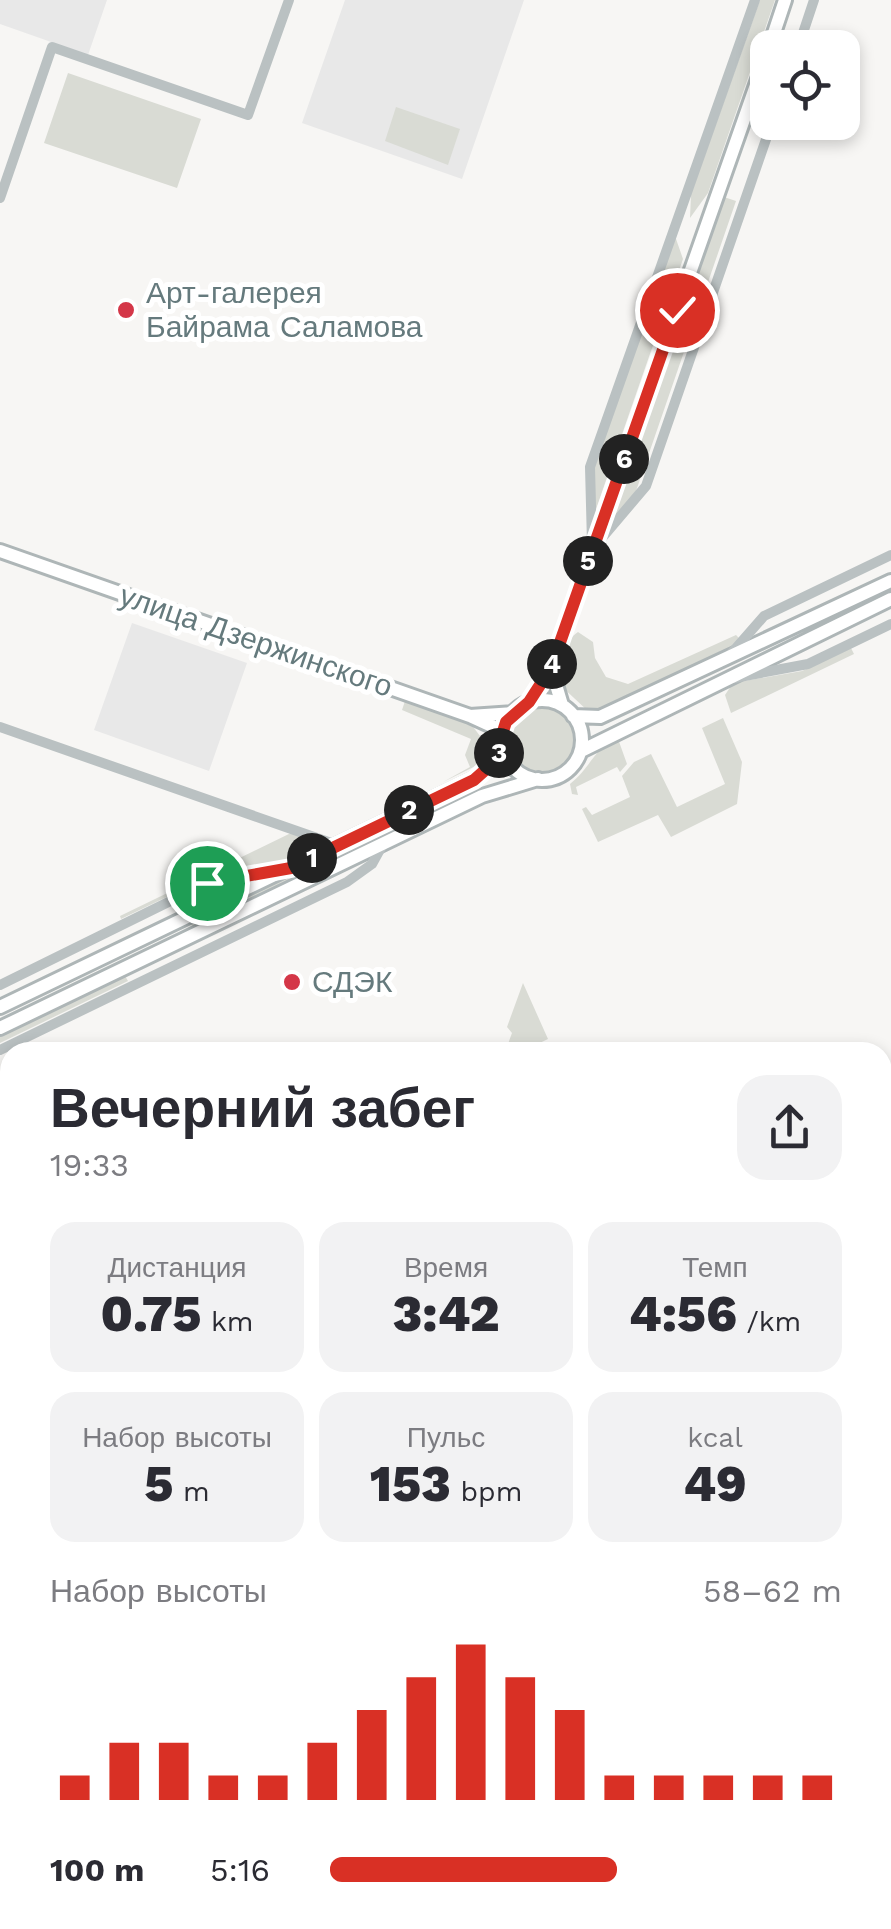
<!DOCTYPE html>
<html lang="ru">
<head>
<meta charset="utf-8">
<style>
  body { margin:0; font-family:"Work Sans",sans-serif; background:#f2f2f3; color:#2b2b33; height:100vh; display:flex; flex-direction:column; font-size:38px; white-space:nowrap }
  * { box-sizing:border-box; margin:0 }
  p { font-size:32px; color:#7c7c81 }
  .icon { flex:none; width:55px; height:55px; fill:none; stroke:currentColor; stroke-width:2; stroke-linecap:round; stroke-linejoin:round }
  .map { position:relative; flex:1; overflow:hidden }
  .drawer { position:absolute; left:0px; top:1042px; width:892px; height:888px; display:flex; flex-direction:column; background:#fff; border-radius:30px 30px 0 0; box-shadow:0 5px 15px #0003 }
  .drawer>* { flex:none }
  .fabs { position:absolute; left:750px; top:30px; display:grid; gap:20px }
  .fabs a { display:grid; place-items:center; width:110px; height:110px; border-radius:20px; background:#fff; box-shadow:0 5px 15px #0003; font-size:50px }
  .pin { position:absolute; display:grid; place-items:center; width:85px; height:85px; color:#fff; margin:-42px; border:5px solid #fff; border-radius:50%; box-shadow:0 2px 10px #0007 }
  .km { position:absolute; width:50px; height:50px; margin:-25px; border-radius:50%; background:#222; color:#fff; font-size:28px; line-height:50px; text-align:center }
  .round { display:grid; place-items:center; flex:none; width:105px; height:105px; border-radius:30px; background:#f2f2f3 }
  .headline { display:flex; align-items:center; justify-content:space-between; height:170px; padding:0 50px }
  h1 { font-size:55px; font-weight:800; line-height:75px }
  .metrics { display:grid; grid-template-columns:repeat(3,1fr); gap:15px; height:170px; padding:10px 50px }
  .metrics div { display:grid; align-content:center; border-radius:25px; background:#f2f2f3; text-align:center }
  .metrics b { font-size:50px; font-weight:800 }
  .metrics small { font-size:28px; font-weight:400 }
  .metrics p { font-size:28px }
  .chart { height:280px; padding:20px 50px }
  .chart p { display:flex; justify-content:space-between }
  .chart svg { width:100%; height:180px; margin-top:10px; stroke:#d93025; stroke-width:6 }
  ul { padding:0 50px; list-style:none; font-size:32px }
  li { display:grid; grid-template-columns:160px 120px 1fr; align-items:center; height:75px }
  li i { height:25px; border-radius:12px; background:#d93025 }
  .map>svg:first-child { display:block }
  .built { fill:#e8e8e8 }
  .green { fill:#d9dbd4 }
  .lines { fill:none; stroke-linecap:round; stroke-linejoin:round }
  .major-casing { stroke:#aeb6b7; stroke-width:18 }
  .minor { stroke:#bac1c2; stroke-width:10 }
  .major { stroke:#fff; stroke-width:12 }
  .route-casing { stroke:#fff; stroke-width:20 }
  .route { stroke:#d93025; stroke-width:12 }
  .poi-dot { fill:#d43748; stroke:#fff; stroke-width:4 }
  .labels { text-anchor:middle; stroke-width:10; stroke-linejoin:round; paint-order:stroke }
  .poi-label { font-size:30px; fill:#657a7d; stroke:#fff; text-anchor:start }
  .street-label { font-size:30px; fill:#657a7d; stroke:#fff }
</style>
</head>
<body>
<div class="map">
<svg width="891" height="1929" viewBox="0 0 891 1929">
  <rect width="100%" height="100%" fill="#f7f6f4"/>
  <path class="built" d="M0,0H107L88,55L0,24Z
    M345,0H524L462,179L302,123Z
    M132,623L247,663L209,771L94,730Z"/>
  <path class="green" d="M760,0H775L708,193L690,218L691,194Z
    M68,73L201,119L177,188L44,143Z
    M396,107L460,129L448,165L385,141Z
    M724,197L736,201L636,491L610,523Z
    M675,236L683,259L595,512L593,469Z
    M578,632L593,642L595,658L606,677L628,684L736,635L739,638L728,654L667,677L652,690L605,712H589L559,684C557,667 563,642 578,632Z
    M851,648L854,654L731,713L725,695L733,683L802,671Z
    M405,701L471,724L486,744L484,762L443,782L470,767L465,755L471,739L402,710Z
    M509 741a33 33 0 1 1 66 0a33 33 0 1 1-66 0Z
    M723,718L742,762L737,804L671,837L658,815L598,842L582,809L586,807L592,815L630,797L622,776L634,762L651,754L677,807L725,784L702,728Z
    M617,736L627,764L620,772L617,767L576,787L578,795L572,794L570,784C591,767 591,753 617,736Z
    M404,818L407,823L193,926L188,923Z
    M293,832L305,842L302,852L264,869L206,878L121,919L120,916Z
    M124,974L128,981L0,1043V1034Z
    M523,983L548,1039L521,1052H505L512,1033L507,1027Z
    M891,1110V1929H0V1602L10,1597V1920H882V1114Z"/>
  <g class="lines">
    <defs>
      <path id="major" d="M769,48L785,0
        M0,551L470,716L513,713
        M502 740a40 40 0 1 1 80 0a40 40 0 1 1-80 0Z
        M562,705L551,668L768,51
        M573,716L600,717L891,581
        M581,751L891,599
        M0,1007L474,779L493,763L502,741L494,727L470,716
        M0,1028L482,796L538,779"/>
    </defs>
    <use href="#major" class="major-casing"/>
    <path class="minor" d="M798,48L814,0
      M0,198L52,47L248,115L289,0
      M592,543L590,467L755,0
      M596,545L646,486L772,122
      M729,656L764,616L891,555
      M734,678L808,664L891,624
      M0,727L337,845
      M0,985L207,883L276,870
      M0,1050L347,882L372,864L383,844"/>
    <use href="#major" class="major"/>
  </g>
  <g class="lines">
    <defs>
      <path id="route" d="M207,883L291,868L474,780L493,763L506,722L529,702L551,668L677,310"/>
    </defs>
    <use href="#route" class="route-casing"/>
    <use href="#route" class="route"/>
  </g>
  <g class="poi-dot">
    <circle cx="126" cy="310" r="10"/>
    <circle cx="292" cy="982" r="10"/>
  </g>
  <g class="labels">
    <g class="poi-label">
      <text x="146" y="303">Арт-галерея<tspan x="146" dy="34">Байрама Саламова</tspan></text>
      <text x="312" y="992">СДЭК</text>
    </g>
    <g class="street-label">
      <text transform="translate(256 641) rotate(19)" y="10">улица Дзержинского</text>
    </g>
  </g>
</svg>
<div class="fabs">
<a><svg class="icon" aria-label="locate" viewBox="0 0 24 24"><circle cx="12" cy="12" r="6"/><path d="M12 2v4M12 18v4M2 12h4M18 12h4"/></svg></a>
</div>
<div class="pin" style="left:207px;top:883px;background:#1e9e55"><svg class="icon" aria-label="arrive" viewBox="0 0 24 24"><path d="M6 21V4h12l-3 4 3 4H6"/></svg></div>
<div class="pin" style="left:677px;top:310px;background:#d93025"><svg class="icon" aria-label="check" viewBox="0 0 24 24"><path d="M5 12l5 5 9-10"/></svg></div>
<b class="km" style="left:312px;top:858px">1</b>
<b class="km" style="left:409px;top:810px">2</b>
<b class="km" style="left:499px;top:753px">3</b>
<b class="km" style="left:552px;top:664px">4</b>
<b class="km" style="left:588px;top:561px">5</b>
<b class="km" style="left:624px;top:459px">6</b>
<section class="drawer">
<div class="headline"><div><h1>Вечерний забег</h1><p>19:33</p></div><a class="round"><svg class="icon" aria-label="share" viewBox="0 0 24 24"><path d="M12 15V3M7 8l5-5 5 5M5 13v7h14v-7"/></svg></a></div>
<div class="metrics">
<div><p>Дистанция</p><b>0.75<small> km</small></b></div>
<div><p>Время</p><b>3:42</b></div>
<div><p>Темп</p><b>4:56<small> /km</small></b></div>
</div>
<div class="metrics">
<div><p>Набор высоты</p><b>5<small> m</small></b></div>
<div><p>Пульс</p><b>153<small> bpm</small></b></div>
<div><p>kcal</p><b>49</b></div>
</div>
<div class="chart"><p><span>Набор высоты</span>58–62 m</p>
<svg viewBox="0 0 160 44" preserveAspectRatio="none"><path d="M5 44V38M15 44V30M25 44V30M35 44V38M45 44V38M55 44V30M65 44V22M75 44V14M85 44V6M95 44V14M105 44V22M115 44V38M125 44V38M135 44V38M145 44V38M155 44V38"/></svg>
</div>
<ul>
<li><b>100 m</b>5:16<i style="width:56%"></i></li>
</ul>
</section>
</div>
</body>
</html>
